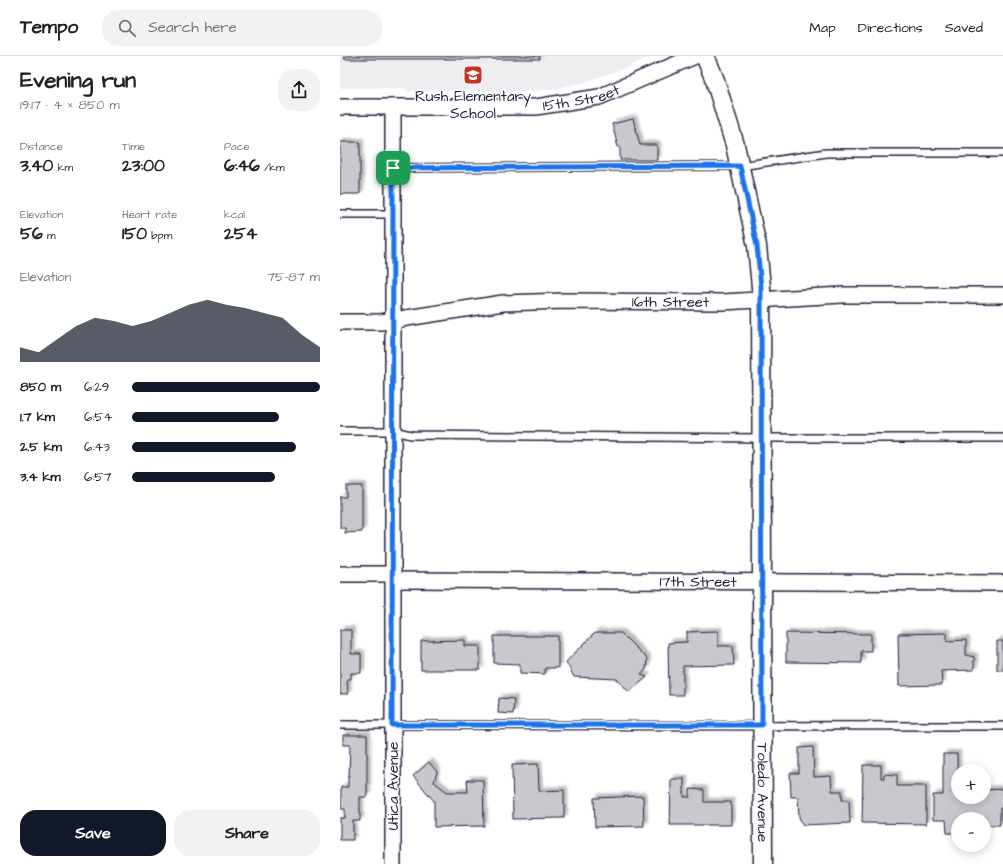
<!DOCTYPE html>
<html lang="en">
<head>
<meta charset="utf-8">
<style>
  body { margin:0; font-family:"Architects Daughter",sans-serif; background:#f2f2f2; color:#202124; height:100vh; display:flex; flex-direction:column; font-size:15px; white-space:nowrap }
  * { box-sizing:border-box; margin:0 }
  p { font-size:13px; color:#757577 }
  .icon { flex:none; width:22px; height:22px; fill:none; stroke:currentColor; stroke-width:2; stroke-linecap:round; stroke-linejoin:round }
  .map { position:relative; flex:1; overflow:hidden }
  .details { display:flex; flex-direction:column; background:#fff; width:340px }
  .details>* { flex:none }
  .controls { position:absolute; left:611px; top:708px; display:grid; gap:8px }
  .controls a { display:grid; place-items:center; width:40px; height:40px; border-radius:50%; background:#fff; box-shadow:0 2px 10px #0003; font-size:20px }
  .pin { position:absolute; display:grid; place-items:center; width:34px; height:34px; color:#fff; margin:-17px; border-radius:8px; box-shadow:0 2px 6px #0006 }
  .round { display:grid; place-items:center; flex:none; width:42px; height:42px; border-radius:16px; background:#f2f2f2 }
  .summary { display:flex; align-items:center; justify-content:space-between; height:68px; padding:0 20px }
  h1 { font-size:22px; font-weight:700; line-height:30px }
  .metrics { display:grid; grid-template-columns:repeat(3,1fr); gap:6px; height:68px; padding:4px 20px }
  .metrics div { display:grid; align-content:center }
  .metrics b { font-size:17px; font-weight:700 }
  .metrics small { font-size:11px; font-weight:400 }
  .metrics p { font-size:11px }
  .chart { height:112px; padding:8px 20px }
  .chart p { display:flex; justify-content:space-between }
  .chart svg { width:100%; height:72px; margin-top:4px; fill:#111827; opacity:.7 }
  .cta { display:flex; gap:8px; margin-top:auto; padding:8px 20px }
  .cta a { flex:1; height:46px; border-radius:16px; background:#111827; color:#fff; font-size:16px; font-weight:700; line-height:46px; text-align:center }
  .cta a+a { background:#f2f2f2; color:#202124 }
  ul { padding:0 20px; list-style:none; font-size:13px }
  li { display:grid; grid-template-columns:64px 48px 1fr; align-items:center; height:30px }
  li i { height:10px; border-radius:5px; background:#111827 }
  header { display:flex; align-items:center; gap:24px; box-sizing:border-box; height:56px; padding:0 20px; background:#fff; border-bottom:1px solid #e0e0e0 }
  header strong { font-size:19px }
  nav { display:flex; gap:22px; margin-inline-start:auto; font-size:14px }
  .search { width:280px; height:36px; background:#f2f2f2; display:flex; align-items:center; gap:10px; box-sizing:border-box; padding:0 14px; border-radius:16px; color:#757577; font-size:15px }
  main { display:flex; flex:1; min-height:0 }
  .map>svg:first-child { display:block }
  .built { fill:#eeeef1 }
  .building { fill:#c8c8cf; stroke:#22223b; filter:url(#shadow) }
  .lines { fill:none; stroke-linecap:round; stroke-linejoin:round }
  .service-casing { stroke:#22223b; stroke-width:10 }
  .minor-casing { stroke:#22223b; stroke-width:18 }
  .tertiary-casing { stroke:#22223b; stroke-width:21 }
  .service { stroke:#fff; stroke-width:7 }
  .minor { stroke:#fff; stroke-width:15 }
  .tertiary { stroke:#fff; stroke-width:18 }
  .route-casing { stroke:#fff; stroke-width:8 }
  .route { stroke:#1a73e8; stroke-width:5 }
  .labels { text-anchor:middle; stroke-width:3; stroke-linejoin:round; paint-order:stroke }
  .poi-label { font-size:15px; fill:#22223b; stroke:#fff }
  .street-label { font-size:15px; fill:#22223b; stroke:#fff }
</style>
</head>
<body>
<header>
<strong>Tempo</strong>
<div class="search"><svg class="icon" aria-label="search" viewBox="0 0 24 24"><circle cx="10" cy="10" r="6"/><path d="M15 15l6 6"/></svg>Search here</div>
<nav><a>Map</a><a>Directions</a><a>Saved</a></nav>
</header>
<main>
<section class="details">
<div class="summary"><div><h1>Evening run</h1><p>19:17 · 4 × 850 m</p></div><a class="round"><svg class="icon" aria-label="share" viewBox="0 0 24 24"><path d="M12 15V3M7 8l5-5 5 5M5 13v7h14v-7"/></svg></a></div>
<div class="metrics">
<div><p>Distance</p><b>3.40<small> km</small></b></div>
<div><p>Time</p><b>23:00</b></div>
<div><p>Pace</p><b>6:46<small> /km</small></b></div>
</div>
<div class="metrics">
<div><p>Elevation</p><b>56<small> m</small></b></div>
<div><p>Heart rate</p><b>150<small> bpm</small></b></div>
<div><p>kcal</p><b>254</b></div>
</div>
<div class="chart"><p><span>Elevation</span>75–87 m</p>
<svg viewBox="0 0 160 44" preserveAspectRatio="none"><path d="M0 44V35L10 38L20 30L30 22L40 17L50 19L60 22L70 19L80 14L90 9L100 6L110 9L120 11L130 14L140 17L150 27L160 35V44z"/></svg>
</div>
<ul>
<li><b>850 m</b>6:29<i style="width:100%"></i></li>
<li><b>1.7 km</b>6:54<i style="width:78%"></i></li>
<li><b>2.5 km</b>6:43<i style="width:87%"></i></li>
<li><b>3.4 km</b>6:57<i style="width:76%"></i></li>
</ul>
<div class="cta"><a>Save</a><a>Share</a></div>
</section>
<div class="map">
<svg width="663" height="808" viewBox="0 0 663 808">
  <defs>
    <filter id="shadow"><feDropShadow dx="3.5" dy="-3.5" stdDeviation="1" flood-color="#0004"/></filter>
  </defs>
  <rect width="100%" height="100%" fill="#fff"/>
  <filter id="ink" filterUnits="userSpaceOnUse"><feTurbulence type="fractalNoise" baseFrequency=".025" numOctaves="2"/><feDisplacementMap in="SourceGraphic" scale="8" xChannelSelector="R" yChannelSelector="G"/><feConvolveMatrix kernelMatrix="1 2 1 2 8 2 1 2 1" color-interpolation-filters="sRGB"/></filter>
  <g filter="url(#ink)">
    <path class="built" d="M0,0H313L277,15L241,27L213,33L189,35H66V32H0Z"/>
    <path class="building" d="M4,0H200V3H4Z
      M293,63L300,89H317V104H280V91H278L272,68Z
      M0,86H20V138H0Z
      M6,430H22V476L5,477V472H0V441H6Z
      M0,574H11V598H21V617H11V623H7L8,638H0Z
      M378,575V590H393L394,609L343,610V639H329L328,587L347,586V576Z
      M255,577H281L307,603L306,613L301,619L307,621L289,636L277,623L234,621L226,606Z
      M446,577L531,578V595H521V607L446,606Z
      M607,577V585L626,584V599L634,601V614L601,615L602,629L559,630L558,578Z
      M154,580H218V612H205V618L180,617V608L154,607Z
      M125,584V590H140V614H81V585Z
      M657,585H663V614H657Z
      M159,642L174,643L173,658L158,657Z
      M3,679H27V741H20V765H13V784H0V762H5V753H1V731H8V720H9L10,689H3Z
      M473,691L474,721L491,720L492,735H502V744H509L510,767L463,769L459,761L458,741H451L450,717H459V692Z
      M603,698H617L618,741H644V734L663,733V752H660V769H644V776V763H618V777H607L606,764H593V739H603Z
      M89,706L97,716L94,726L107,736H128L127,724H143L144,770L94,771V745L73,720Z
      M198,708L199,735L224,734V762L173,763L172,709Z
      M523,709H541V722H544V718L557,719V730H586V768L522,767Z
      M331,723H344V741H350V733L364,734V746H391V769H330Z
      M303,740L304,770L255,771L254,742Z"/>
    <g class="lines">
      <defs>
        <path id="service" d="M53,112L400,110L486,97H663
          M0,158H53
          M0,375H53L71,379L422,382H663
          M0,669L663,670"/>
        <g id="minor">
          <path id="s1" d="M0,51H196L259,41L355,0"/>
          <path id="s2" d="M0,266H41L163,247L224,245L383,246L502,239H663"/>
          <path d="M0,518H53"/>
          <path id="s3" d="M53,524L663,527"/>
          <path d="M53,808V51"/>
        </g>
        <g id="tertiary">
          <path id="s4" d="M365,0L375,24L395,89L417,190L421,231L423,808"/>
        </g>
      </defs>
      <use href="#service" class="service-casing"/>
      <use href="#minor" class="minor-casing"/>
      <use href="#tertiary" class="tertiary-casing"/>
      <use href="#service" class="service"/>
      <use href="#minor" class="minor"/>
      <use href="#tertiary" class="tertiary"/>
    </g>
  </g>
  <g class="lines" filter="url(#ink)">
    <defs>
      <path id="route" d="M400,110L417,190L421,231L422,669H52L53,112Z"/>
    </defs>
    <use href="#route" class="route-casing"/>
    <use href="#route" class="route"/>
  </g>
  <defs>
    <symbol id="school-square" viewBox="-11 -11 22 22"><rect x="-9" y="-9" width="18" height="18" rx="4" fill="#c8321e" stroke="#fff"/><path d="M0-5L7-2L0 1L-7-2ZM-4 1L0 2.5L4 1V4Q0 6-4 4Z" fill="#fff"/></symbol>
  </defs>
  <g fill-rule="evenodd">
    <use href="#school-square" x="122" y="8" width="22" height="22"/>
  </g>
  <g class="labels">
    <g class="poi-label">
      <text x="133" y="45">Rush Elementary<tspan x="133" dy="17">School</tspan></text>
    </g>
    <g class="street-label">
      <text dy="5" stroke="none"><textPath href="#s1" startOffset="242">15th Street</textPath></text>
      <text dy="5" stroke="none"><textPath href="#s2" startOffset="332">16th Street</textPath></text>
      <text dy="5" stroke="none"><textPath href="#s3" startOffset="305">17th Street</textPath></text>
      <text transform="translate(53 730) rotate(-90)" y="5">Utica Avenue</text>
      <text dy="5" stroke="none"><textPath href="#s4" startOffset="744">Toledo Avenue</textPath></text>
    </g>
  </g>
</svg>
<div class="controls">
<a>+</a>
<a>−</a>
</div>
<div class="pin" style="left:53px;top:112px;background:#1e9e55"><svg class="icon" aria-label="arrive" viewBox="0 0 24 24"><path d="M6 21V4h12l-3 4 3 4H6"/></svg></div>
</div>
</main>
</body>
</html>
